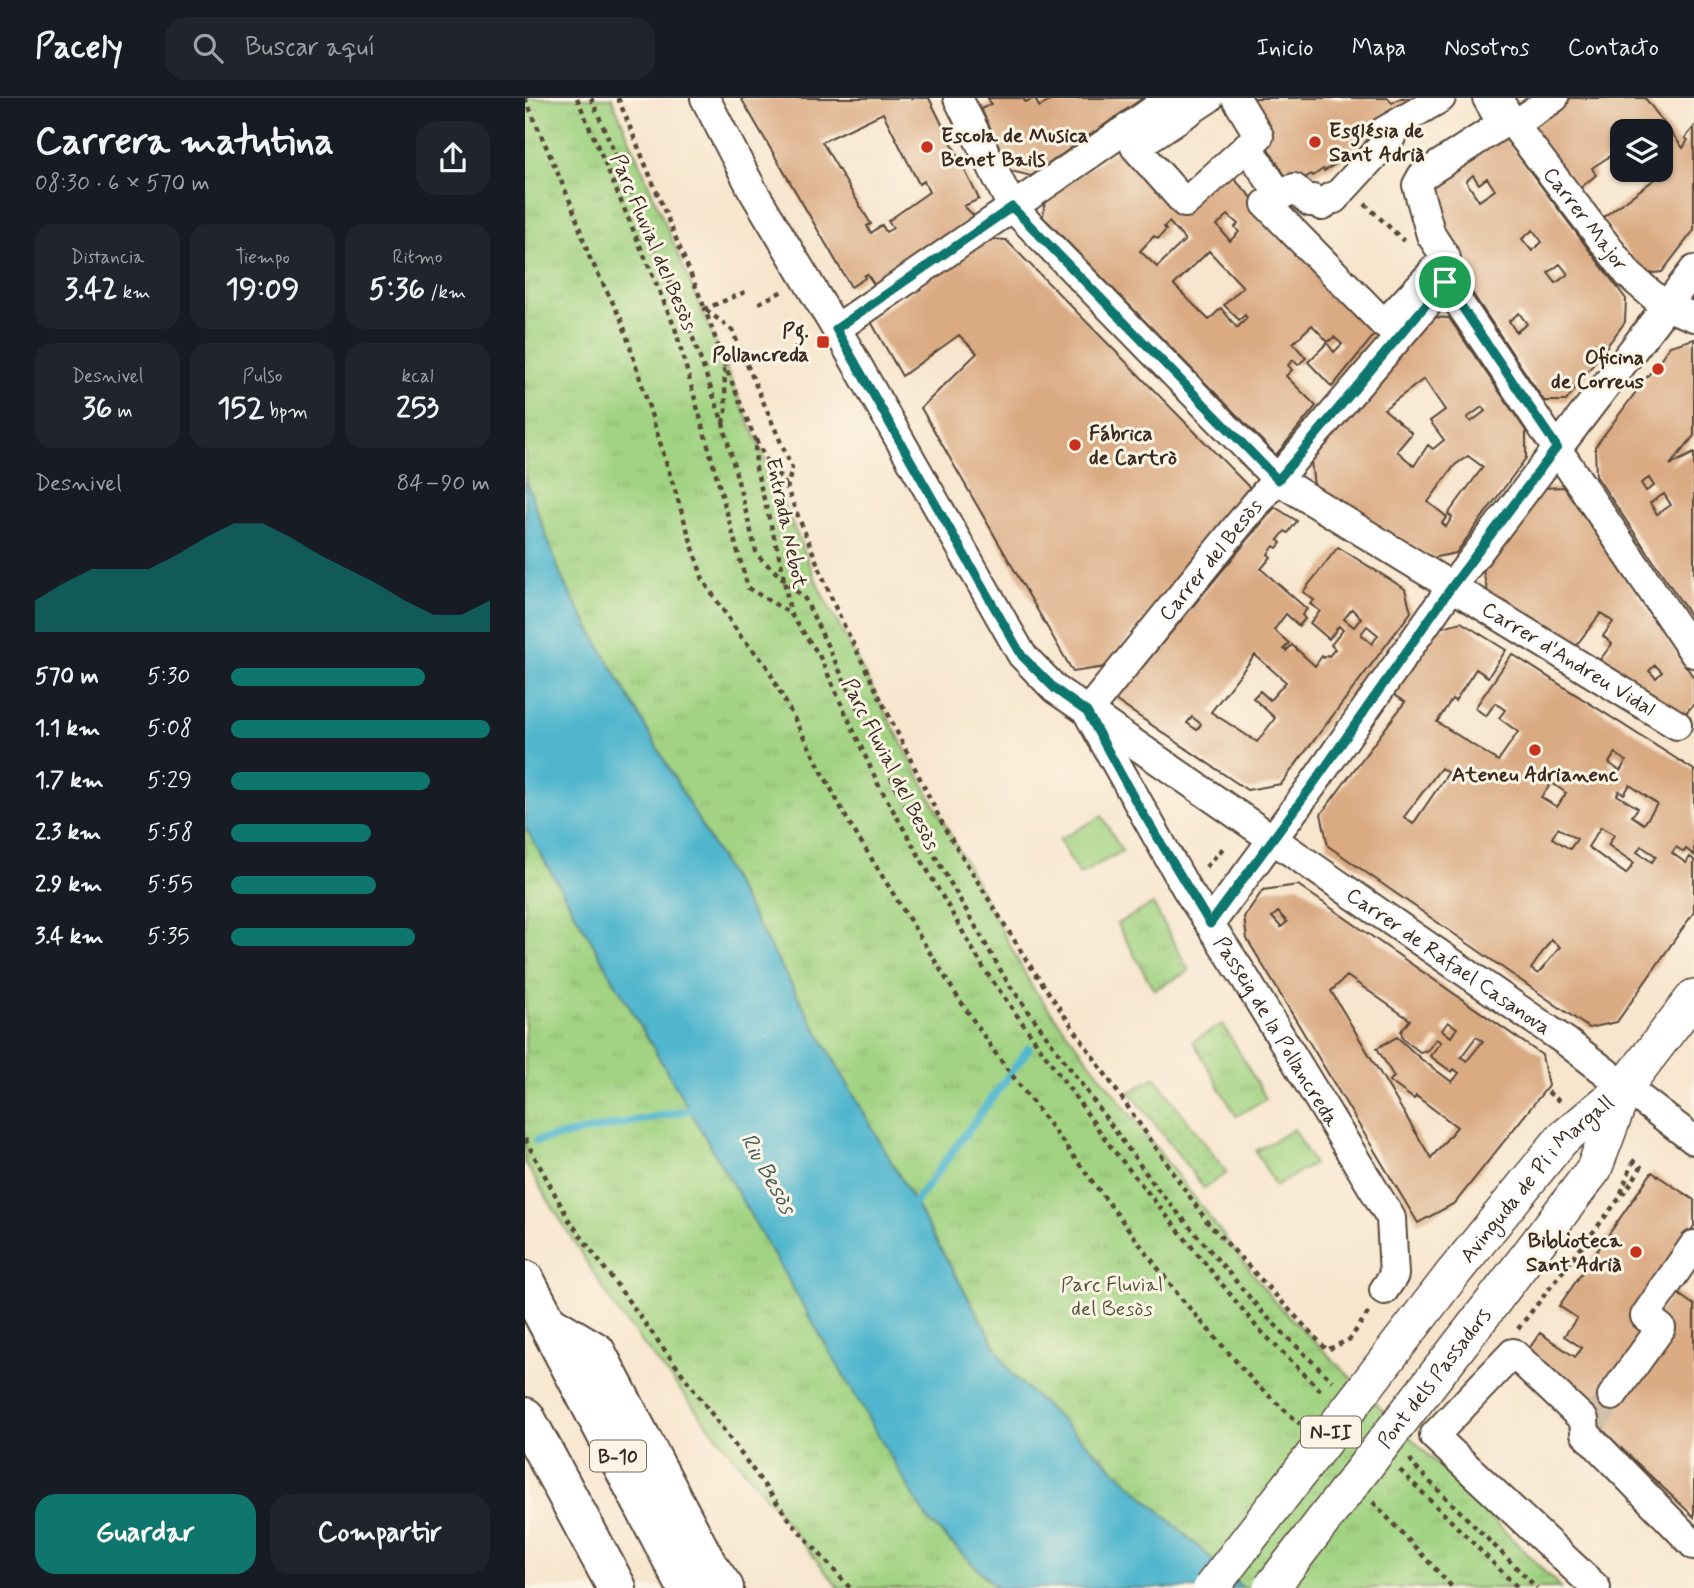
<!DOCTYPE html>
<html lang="es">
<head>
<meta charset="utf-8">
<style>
  body { margin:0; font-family:Mynerve,sans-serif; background:#20242c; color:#f1f3f6; height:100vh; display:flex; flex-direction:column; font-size:26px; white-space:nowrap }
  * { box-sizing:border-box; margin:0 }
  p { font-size:23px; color:#9ea1a6 }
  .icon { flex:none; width:38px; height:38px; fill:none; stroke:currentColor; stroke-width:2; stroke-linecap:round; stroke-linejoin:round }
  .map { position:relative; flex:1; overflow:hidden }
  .sheet { display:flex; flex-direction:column; background:#171b24; width:525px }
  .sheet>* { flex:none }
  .controls { position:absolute; left:1085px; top:21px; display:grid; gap:14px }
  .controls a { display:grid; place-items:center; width:63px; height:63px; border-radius:14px; background:#171b24; box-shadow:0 2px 5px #0004; font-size:35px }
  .pin { position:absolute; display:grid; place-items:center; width:60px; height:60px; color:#fff; margin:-30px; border:4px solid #fff; border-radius:50%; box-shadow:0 2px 7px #0007 }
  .round { display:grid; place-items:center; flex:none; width:74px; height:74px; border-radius:21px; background:#20242c }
  .headline { display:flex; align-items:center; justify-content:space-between; height:119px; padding:0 35px }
  h1 { font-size:38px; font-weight:800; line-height:52px }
  .stats { display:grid; grid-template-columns:repeat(3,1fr); gap:10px; height:119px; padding:7px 35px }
  .stats div { display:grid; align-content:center; border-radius:18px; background:#20242c; text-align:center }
  .stats b { font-size:30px; font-weight:800 }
  .stats small { font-size:19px; font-weight:400 }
  .stats p { font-size:19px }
  .chart { height:196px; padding:14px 35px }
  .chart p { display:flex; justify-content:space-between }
  .chart svg { width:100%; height:126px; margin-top:7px; fill:#0f766e; opacity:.7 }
  .primary-button { display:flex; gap:14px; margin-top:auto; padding:14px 35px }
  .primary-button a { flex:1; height:80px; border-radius:21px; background:#0f766e; color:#fff; font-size:28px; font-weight:800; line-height:80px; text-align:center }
  .primary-button a+a { background:#20242c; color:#f1f3f6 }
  ul { padding:0 35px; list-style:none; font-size:23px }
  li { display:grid; grid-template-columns:112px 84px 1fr; align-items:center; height:52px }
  li i { height:18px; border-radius:9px; background:#0f766e }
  header { display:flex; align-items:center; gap:42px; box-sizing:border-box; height:98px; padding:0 35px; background:#171b24; border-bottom:2px solid #363941 }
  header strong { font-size:33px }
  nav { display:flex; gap:38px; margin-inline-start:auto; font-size:24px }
  .search { width:490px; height:63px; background:#20242c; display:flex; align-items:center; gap:18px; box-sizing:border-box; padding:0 24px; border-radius:21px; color:#9ea1a6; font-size:26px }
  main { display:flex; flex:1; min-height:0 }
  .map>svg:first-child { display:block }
  .grass { fill:#a1d382; stroke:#6e7e50; stroke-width:2 }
  .park { fill:url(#park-tufts); stroke:#6e7e50; stroke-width:2 }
  .garden { fill:url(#garden-dots); stroke:#6e7e50; stroke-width:2 }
  .water { fill:#4fb6ce; stroke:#457076; stroke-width:2 }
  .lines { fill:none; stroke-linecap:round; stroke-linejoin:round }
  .stream { stroke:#4fb6ce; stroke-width:8 }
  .building { fill:#daaa83; fill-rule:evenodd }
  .minor-tunnel { stroke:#d1c0aa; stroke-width:28; stroke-dasharray:28 14; stroke-linecap:butt }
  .minor-casing { stroke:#574638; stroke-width:32 }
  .major-casing { stroke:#574638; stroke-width:38 }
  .highway-casing { stroke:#574638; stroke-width:42 }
  .path { stroke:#574638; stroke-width:4.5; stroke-dasharray:5 5; stroke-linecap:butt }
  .minor { stroke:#fff; stroke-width:28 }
  .major { stroke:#fff; stroke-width:35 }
  .highway { stroke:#fff; stroke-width:38 }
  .major-bridge-casing { stroke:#574638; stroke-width:38; stroke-linecap:butt }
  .major-bridge { stroke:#fff; stroke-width:35 }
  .route-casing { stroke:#fff; stroke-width:14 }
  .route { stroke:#0f766e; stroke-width:9 }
  .poi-dot { fill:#c8321e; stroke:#fcf5e5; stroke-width:2.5 }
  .labels { text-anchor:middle; stroke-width:6; stroke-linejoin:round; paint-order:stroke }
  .shield { fill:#fcf5e5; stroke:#75675a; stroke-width:2 }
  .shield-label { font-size:19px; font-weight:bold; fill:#3b2a1e }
  .poi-label { font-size:21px; font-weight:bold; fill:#3b2a1e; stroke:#fcf5e5; text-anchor:start }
  .street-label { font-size:21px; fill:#3b2a1e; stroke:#fcf5e5 }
  .park-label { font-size:21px; fill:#545437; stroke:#fcf5e5 }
  .water-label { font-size:23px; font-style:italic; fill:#425b5c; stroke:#fcf5e5 }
</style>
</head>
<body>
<header>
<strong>Pacely</strong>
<div class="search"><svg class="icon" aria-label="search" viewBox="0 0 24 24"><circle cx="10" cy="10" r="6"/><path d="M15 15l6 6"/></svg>Buscar aquí</div>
<nav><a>Inicio</a><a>Mapa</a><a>Nosotros</a><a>Contacto</a></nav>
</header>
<main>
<section class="sheet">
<div class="headline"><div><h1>Carrera matutina</h1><p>08:30 · 6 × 570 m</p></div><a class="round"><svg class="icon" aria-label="share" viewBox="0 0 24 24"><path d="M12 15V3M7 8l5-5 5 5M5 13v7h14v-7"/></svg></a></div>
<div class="stats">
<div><p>Distancia</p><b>3.42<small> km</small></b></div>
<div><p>Tiempo</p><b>19:09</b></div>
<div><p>Ritmo</p><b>5:36<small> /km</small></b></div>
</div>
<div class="stats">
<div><p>Desnivel</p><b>36<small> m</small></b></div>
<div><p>Pulso</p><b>152<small> bpm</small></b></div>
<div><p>kcal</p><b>253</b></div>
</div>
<div class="chart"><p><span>Desnivel</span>84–90 m</p>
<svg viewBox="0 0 160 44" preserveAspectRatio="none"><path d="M0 44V33L10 27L20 22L30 22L40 22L50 17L60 11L70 6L80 6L90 11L100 17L110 22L120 27L130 33L140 38L150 38L160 33V44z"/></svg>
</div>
<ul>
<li><b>570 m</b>5:30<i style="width:75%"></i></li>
<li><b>1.1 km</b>5:08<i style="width:100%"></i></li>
<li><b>1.7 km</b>5:29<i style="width:77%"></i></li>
<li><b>2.3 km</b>5:58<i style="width:54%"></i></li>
<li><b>2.9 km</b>5:55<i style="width:56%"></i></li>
<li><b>3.4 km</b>5:35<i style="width:71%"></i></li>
</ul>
<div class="primary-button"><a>Guardar</a><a>Compartir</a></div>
</section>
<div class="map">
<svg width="1169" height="1490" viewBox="0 0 1169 1490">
  <defs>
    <pattern id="park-tufts" width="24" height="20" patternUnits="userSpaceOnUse" patternTransform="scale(1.75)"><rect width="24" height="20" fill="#a1d382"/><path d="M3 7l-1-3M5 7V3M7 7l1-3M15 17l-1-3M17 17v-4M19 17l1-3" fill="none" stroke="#8cb570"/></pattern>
    <pattern id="garden-dots" width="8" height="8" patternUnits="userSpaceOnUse" patternTransform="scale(1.75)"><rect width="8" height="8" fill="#a1d382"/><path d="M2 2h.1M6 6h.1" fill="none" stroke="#8cb570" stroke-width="1.8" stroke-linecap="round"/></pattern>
  </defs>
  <rect width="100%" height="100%" fill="#fcf5e5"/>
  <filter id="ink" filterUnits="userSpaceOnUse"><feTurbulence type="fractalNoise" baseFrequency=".0143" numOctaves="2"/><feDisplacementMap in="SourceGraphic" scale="14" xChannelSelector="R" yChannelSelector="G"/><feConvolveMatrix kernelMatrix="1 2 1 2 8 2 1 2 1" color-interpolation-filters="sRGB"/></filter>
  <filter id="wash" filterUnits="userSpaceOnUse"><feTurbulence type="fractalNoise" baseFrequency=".00686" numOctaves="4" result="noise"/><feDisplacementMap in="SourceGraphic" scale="28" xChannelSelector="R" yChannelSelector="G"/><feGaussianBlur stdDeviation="1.57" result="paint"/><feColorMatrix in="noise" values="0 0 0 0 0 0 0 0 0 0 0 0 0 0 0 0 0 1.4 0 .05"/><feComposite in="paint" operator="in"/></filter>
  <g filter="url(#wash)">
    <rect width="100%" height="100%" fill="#f7e5cd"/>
    <path class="grass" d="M577,718L597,753L554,777L534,742Z
      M769,1031L789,1066L750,1088L731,1053Z"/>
    <path class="park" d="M0,0H87L296,494L507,889L749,1203L1036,1490H718L487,1277L38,483L0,380Z
      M0,729L402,1421L472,1490H314L94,1216L0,1065Z
      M628,806L664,873L629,892L592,826Z
      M698,926L741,1001L711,1018L668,943Z"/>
    <path class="garden" d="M630,979L702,1075L679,1090L605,994Z"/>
    <path class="water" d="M0,380L38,483L487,1277L718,1490H472L402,1421L0,729Z"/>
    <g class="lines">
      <path class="stream" d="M12,1043L174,1010
        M385,1111L504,950"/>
    </g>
    <g id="blocks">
      <path class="building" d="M216,0H404L454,101L439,108L449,118L350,188L342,176L339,178L340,180L326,189ZM358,15L394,86L399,83L404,94L363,123L368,130L361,134L357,127L346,135L342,128L346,126L297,44Z
        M463,0H498L500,4L510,0L514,9L525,3L523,0H618L506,78L486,73L456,11L466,6Z
        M712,0H863L867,5L876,0H910L841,43L842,45L832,53L799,73L798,71L788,78L786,76L767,89Z
        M1046,0H1120L1158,50L1163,42L1160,40L1169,29V132L1137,174L1120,176L1077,120L1130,81L1122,72H1136V33H1097V50L1067,70L1071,77L1054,91L1005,27Z
        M975,33L1101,201L1100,224L1041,303H1019L908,136L897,95ZM948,77L954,86L962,80L970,92L954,103L941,83ZM1008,132L1017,144L1007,153L997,141ZM1035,166L1043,176L1031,185L1023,175ZM994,215L1002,226L991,234L984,223Z
        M603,44L661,108L699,71L855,230L807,289L783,264L802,245L809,254L817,246L809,239L803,244L787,227L768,245L781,260L773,267L768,262L763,267L767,272L761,278L791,308L751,357L518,119L520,100ZM703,117L713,126L710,129L714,134L705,143L692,127ZM644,124L660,142L632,169L615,153L629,138L633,141L641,132L639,129ZM684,153L718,189L699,207L714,222L720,217L722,220L712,230L696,210L684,222L649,187Z
        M463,141L481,142L725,390L580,569L548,574L396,310L452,255L434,237L377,278L345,222Z
        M902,219L924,220L1001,333V360L931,455L907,460L789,388L786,363ZM899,281L920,312L905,323L919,342L908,351L903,347L889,368L872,353L887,335L859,311ZM957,309L960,313L946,324L942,320ZM943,358L958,369L923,416L927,419L921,429L917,425L922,419L903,404L930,367Z
        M1169,241V338L1145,367L1169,355V523L1071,378L1070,349L1145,248ZM1124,380L1129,388L1121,393L1116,385ZM1139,396L1146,407L1132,416L1125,405Z
        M1039,389L1169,580V606L1160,616L1074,563L1087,546L1078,538L1088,524L1076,515L1050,549L963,495L958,473L1019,390ZM1130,567L1137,574L1131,580L1124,573Z
        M750,409L772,423L763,435L760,433L753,442L756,445L752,450L749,448L743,456L746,459L736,471L782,511L777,517L780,521L774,528L761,516L749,532L764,545L759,551L761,553L767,547L790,568L797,558L799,560L802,557L804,558L810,551L806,547L818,532L814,528L804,541L785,525L795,513L785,506L789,502L778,494L813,449L880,491L886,514L756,686L722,692L590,602ZM827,511L836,520L829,529L819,521ZM842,528L853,537L847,546L836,536ZM730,557L761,584L745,602L735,593L728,600L750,620L732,644L686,614ZM667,619L676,626L672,632L662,625Z
        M936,524L981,552L963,579L951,571L930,603L927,601L912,624L973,663L993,634L974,620L980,612L970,605L961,618L950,610L987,556L1169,672V757L1161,751L1159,754L1151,749L1147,755L1161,765L1165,759L1169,762V814L1092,924L1064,930L803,748L796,716L880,604L866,595L914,530ZM1090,655L1101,663L1095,673L1084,665ZM916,670L923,675L888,726L879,719ZM1027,685L1041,695L1032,709L1016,699ZM1105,687L1132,706L1119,726L1107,718L1113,710L1092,697L1094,693L1099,696ZM1076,729L1089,737L1083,747L1109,765L1101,776L1063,749ZM1033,730L1052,741L1045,751L1027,740ZM1116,748L1131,758L1127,764L1112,754ZM1026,842L1035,849L1013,876L1006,871Z
        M773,787L1017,957L1023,988L930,1105L893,1125L722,841L719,819L738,792ZM753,814L762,824L756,829L747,819ZM822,878L885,922L876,933L878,941L895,954L903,952L911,941L916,944L905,958L927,974L929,971L934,975L927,984L896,961L872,939L852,950L869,979L864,983L889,1001L891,998L932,1029L906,1060L806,893ZM923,924L932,930L926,939L917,932ZM951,939L958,943L942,963L936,959Z
        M1127,1074L1169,1102V1128L1107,1218L1130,1220L1149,1193L1169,1207V1419L999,1258L1015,1235L1050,1259L1057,1250L1039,1238L1052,1220L1034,1208Z"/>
    </g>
  </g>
  <g filter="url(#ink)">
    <use href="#blocks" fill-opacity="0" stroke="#574638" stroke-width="2"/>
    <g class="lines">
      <path class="minor-tunnel" d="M1068,1324L1087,1298"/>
      <defs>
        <g id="minor">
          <path id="s1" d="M180,0L227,91L322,249L497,557L530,591L1043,945L1169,1042"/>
          <path id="s2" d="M433,0L487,109L753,382L1152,627"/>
          <path d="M684,0L610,49L660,105L734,38L711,0"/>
          <path d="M916,0L859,33L866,39L809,101L806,99L797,108L788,101L785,104L769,90L741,106L859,226L921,160L906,137L892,87L897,78L977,26L962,0"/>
          <path id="s3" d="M975,4L989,27L1104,177L1140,208L1169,219"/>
          <path d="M989,27L1029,0"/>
          <path d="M722,48L755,98"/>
          <path d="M908,172L920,184L1169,555"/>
          <path d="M311,231L646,0"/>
          <path id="s4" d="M562,614L728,409L903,205"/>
          <path id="s5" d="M565,619L661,790L720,880L866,1120L869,1177L859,1192"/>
          <path d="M685,826L789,685L928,487L1169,172"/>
          <path d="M1087,1298L1136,1230L1120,1218L1169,1147"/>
          <path d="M1071,1490L909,1338L988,1255L1059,1322L1060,1335L1169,1447"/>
        </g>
        <g id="major">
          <path id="s6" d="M926,1178L1036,1042L1100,989L1169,899"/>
          <path d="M970,1201L1069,1071L1100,989"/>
        </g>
        <path id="highway" d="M0,1182L162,1490
          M24,1226L71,1254L183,1468L199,1490
          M0,1319L92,1490"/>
      </defs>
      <use href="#minor" class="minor-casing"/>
      <use href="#major" class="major-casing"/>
      <use href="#highway" class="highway-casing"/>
      <path class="path" d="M0,0L47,108L64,158L97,223L178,482L214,536L241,567L323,723L430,895L471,956L654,1198L730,1285L775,1326
        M52,0L150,230L223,490L265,515L294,557L353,686L459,871L586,1049L730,1227L797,1294
        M66,0L165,232L198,325L232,457L280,501L372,692L483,885L631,1089L738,1215L807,1283
        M93,0L180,211L207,232L267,370L262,391L311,511L420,731L504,866L683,1125L802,1252L825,1241L845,1212
        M840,106L879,143
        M220,194L180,211L199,265L230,341L231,371L256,465L265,514
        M234,205L258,193
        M198,325L201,313L199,269
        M231,342L243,365L258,382L262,390
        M681,769L699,749
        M1023,994L1034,1003
        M0,1041L44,1122L267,1425L325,1490
        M1096,1095L1107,1066
        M993,1231L1107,1084L1116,1069L1104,1060
        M885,1361L891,1370L1012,1490
        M875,1372L993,1490
        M848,1404L928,1490"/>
      <use href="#minor" class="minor"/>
      <use href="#major" class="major"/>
      <use href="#highway" class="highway"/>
      <defs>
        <g id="major-bridge">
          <path d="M686,1490L926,1178"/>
          <path id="s7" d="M746,1490L970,1201"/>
        </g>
      </defs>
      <use href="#major-bridge" class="major-bridge-casing"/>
      <use href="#major-bridge" class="major-bridge"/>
    </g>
  </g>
  <g class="lines" filter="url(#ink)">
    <defs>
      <path id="route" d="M487,109L753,382L920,184L1032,349L928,487L789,685L685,826L610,702L562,614L530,591L497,558L311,231Z"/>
    </defs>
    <use href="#route" class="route-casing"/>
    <use href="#route" class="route"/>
  </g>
  <g class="poi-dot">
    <circle cx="790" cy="44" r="7"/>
    <circle cx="402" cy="49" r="7"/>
    <rect x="291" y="237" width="14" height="14" rx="3.5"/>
    <circle cx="1133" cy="271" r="7"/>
    <circle cx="550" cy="347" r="7"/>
    <circle cx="1010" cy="652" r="7"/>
    <circle cx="1111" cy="1154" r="7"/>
  </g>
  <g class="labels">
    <g class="shield">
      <rect x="776" y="1318.5" width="60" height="31" rx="5"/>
      <rect x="65" y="1342.5" width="56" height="31" rx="5"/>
    </g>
    <g class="shield-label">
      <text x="806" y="1341">N-II</text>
      <text x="93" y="1365">B-10</text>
    </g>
    <g class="poi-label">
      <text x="804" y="39">Església de<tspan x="804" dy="24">Sant Adrià</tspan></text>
      <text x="416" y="44">Escola de Musica<tspan x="416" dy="24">Benet Bails</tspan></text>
      <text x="284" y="239" text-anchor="end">Pg.<tspan x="284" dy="24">Pollancreda</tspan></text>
      <text x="1119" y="266" text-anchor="end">Oficina<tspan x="1119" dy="24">de Correus</tspan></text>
      <text x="564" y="342">Fábrica<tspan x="564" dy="24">de Cartrò</tspan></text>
      <text x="1010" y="683" text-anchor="middle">Ateneu Adrianenc</text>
      <text x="1097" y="1149" text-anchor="end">Biblioteca<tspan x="1097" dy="24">Sant Adrià</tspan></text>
    </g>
    <g class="street-label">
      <text dy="7" stroke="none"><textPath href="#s3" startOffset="145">Carrer Major</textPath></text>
      <text transform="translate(129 144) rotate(67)" y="7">Parc Fluvial del Besòs</text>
      <text transform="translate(262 425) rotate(78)" y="7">Entrada Nebot</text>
      <text dy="7" stroke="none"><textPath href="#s4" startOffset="196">Carrer del Besòs</textPath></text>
      <text dy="7" stroke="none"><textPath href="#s2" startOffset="844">Carrer d'Andreu Vidal</textPath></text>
      <text transform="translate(366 666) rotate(63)" y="7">Parc Fluvial del Besòs</text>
      <text dy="7" stroke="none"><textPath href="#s1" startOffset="1167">Carrer de Rafael Casanova</textPath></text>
      <text dy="7" stroke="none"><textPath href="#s5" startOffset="366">Passeig de la Pollancreda</textPath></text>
      <text dy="7" stroke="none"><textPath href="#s6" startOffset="130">Avinguda de Pi i Margall</textPath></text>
      <text dy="7" stroke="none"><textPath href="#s7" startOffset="266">Pont dels Passadors</textPath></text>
    </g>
    <g class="park-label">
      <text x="587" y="1193">Parc Fluvial<tspan x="587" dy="24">del Besòs</tspan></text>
    </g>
    <g class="water-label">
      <text transform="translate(244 1075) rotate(61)" y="8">Riu Besòs</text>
    </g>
  </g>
</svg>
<div class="controls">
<a><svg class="icon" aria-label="layers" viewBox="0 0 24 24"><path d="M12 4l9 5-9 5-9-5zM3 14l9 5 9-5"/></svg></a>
</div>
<div class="pin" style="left:920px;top:184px;background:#1e9e55"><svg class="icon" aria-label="arrive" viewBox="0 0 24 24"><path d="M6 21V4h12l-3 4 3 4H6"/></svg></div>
</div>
</main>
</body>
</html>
